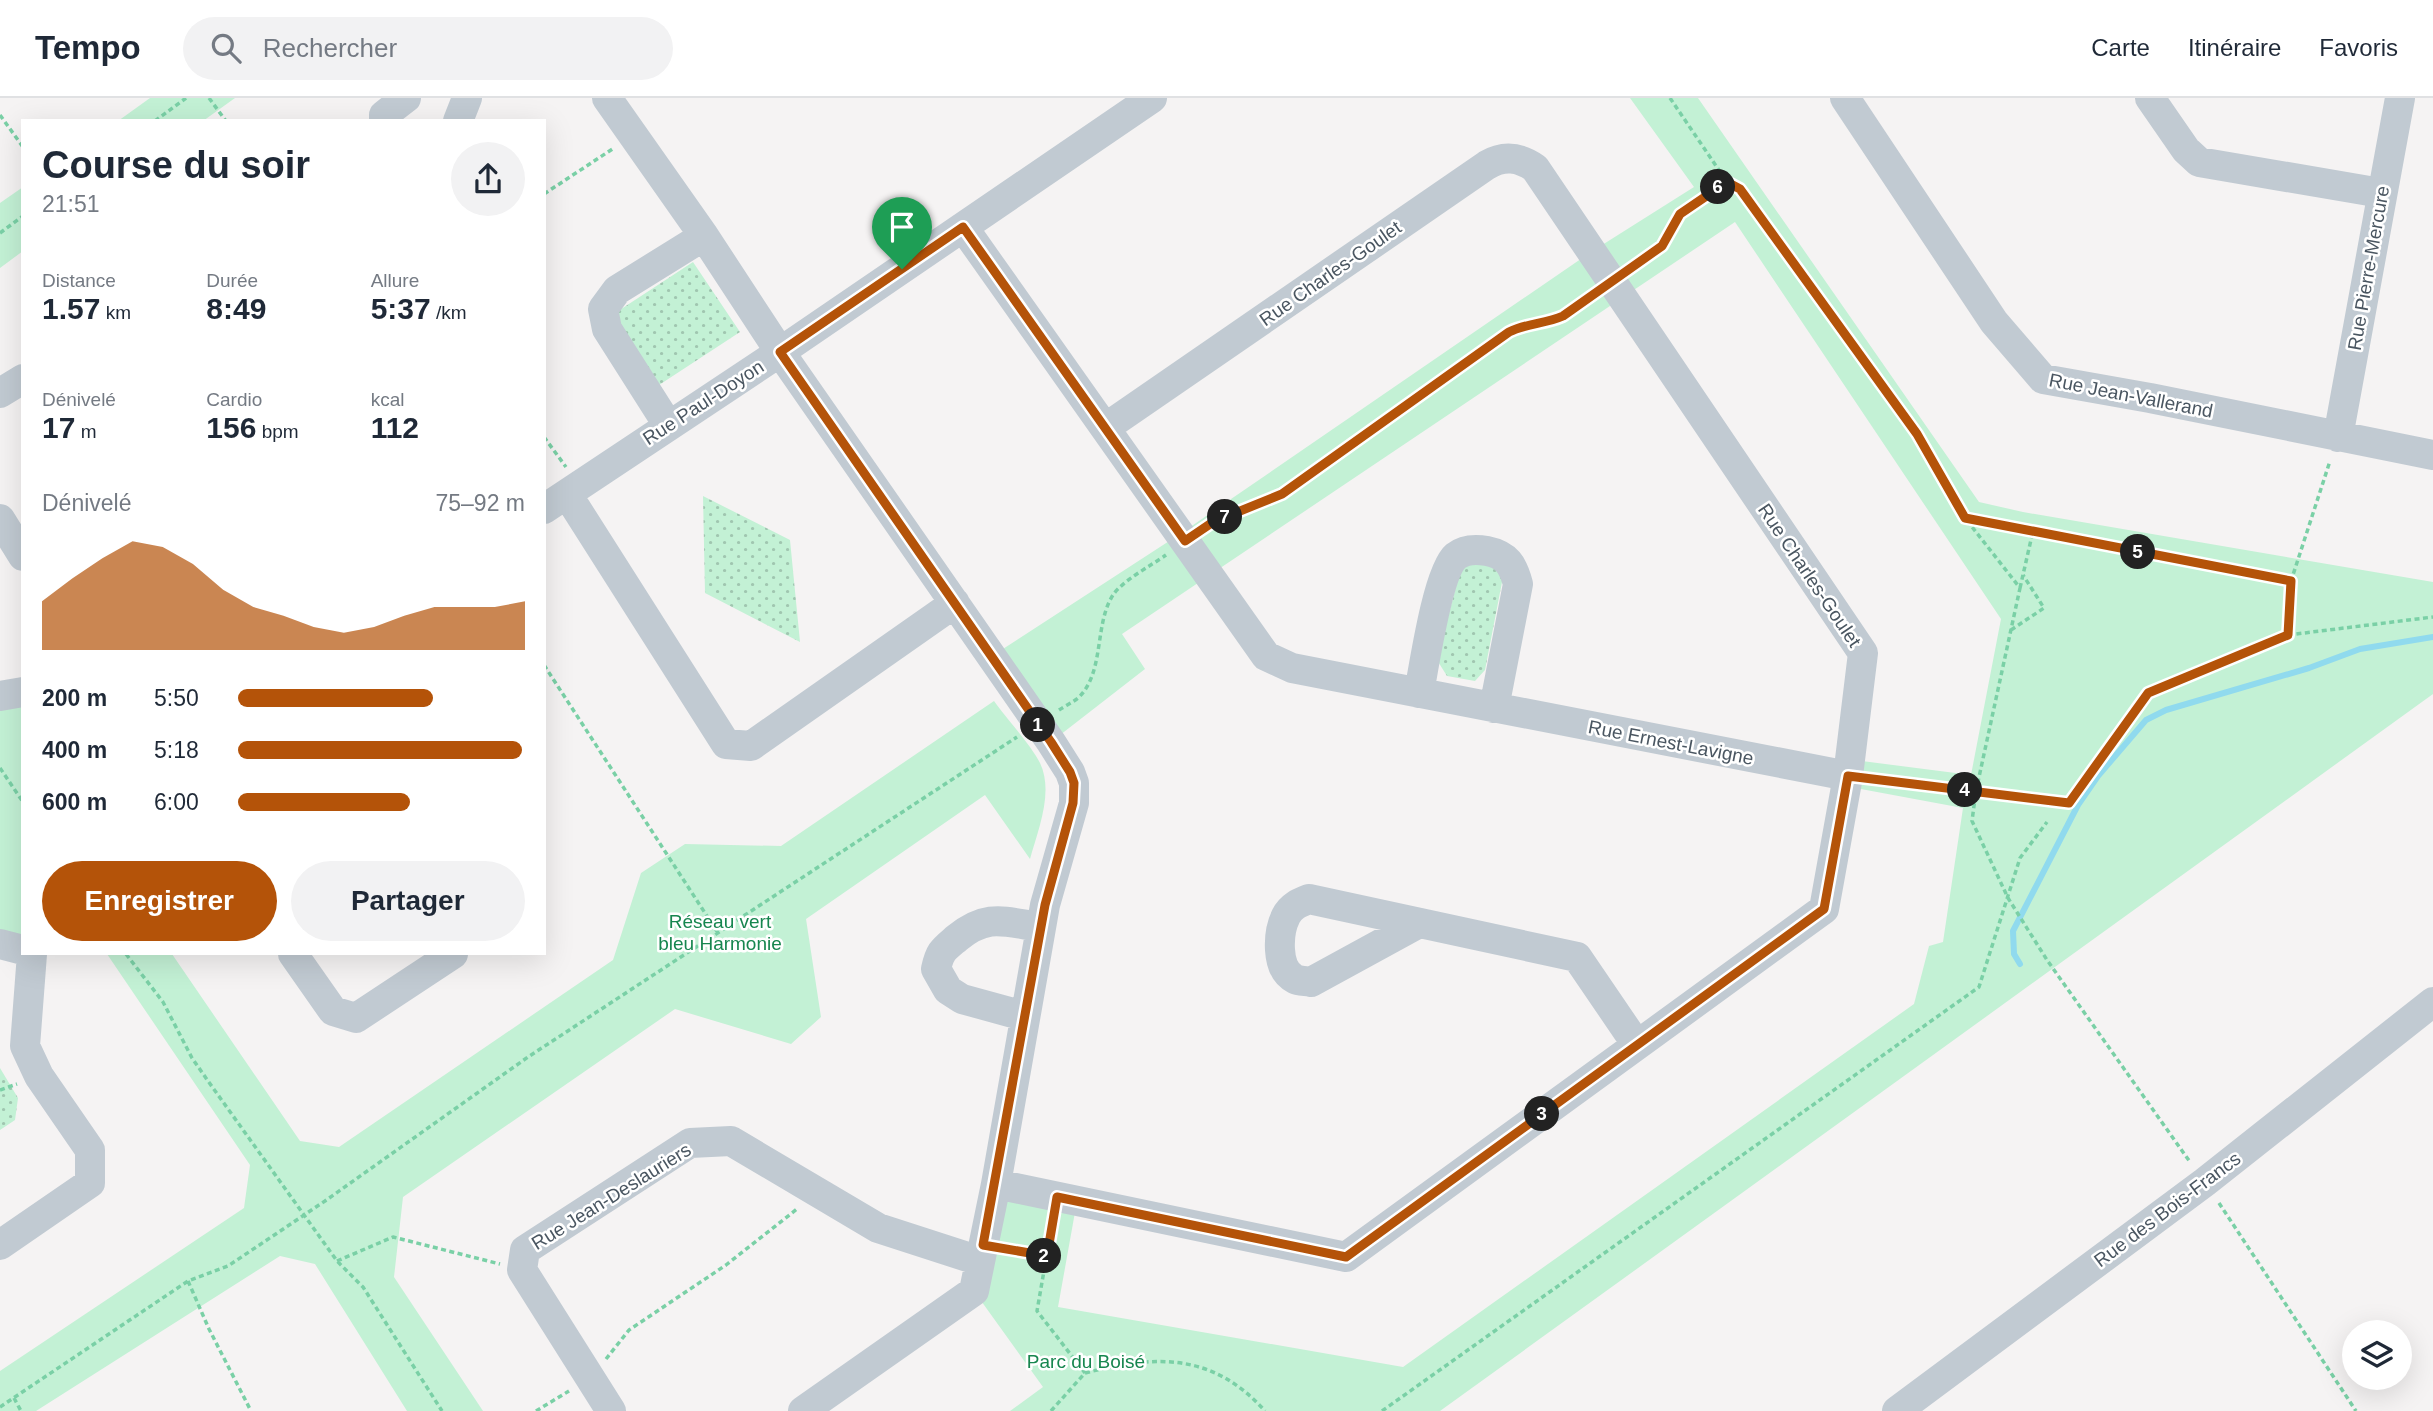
<!DOCTYPE html>
<html lang="fr">
<head>
<meta charset="utf-8">
<style>
  body { margin:0; font-family:Helvetica,sans-serif; background:#f2f2f3; color:#1f2937; height:100vh; display:flex; flex-direction:column; font-size:26px; white-space:nowrap }
  * { box-sizing:border-box; margin:0 }
  p { font-size:23px; color:#747a83 }
  .icon { flex:none; width:38px; height:38px; fill:none; stroke:currentColor; stroke-width:2; stroke-linecap:round; stroke-linejoin:round }
  .map { position:relative; flex:1; overflow:hidden }
  .details { position:absolute; left:21px; top:21px; width:525px; height:836px; display:flex; flex-direction:column; background:#fff; border-radius:0px; box-shadow:0 7px 28px #0002 }
  .details>* { flex:none }
  .buttons { position:absolute; left:2342px; top:1222px; display:grid; gap:14px }
  .buttons a { display:grid; place-items:center; width:70px; height:70px; border-radius:50%; background:#fff; box-shadow:0 7px 28px #0002; font-size:35px }
  .pin { position:absolute; display:grid; place-items:center; width:60px; height:60px; color:#fff; margin:-72px -30px; border-radius:50% 50% 50% 0; rotate:-45deg; box-shadow:0 0 7px #0007 }
  .pin .icon { rotate:45deg }
  .km { position:absolute; width:35px; height:35px; margin:-18px; border-radius:50%; background:#222; color:#fff; font-size:19px; line-height:35px; text-align:center }
  .round { display:grid; place-items:center; flex:none; width:74px; height:74px; border-radius:37px; background:#f2f2f3 }
  .overview { display:flex; align-items:center; justify-content:space-between; height:119px; padding:0 21px }
  h1 { font-size:38px; font-weight:600; line-height:52px }
  .stats { display:grid; grid-template-columns:repeat(3,1fr); gap:10px; height:119px; padding:7px 21px }
  .stats div { display:grid; align-content:center }
  .stats b { font-size:30px; font-weight:600 }
  .stats small { font-size:19px; font-weight:400 }
  .stats p { font-size:19px }
  .chart { height:196px; padding:14px 21px }
  .chart p { display:flex; justify-content:space-between }
  .chart svg { width:100%; height:126px; margin-top:7px; fill:#b45309; opacity:.7 }
  .primary-button { display:flex; gap:14px; margin-top:auto; padding:14px 21px }
  .primary-button a { flex:1; height:80px; border-radius:42px; background:#b45309; color:#fff; font-size:28px; font-weight:600; line-height:80px; text-align:center }
  .primary-button a+a { background:#f2f2f3; color:#1f2937 }
  ul { padding:0 21px; list-style:none; font-size:23px }
  li { display:grid; grid-template-columns:112px 84px 1fr; align-items:center; height:52px }
  li i { height:18px; border-radius:9px; background:#b45309 }
  header { display:flex; align-items:center; gap:42px; box-sizing:border-box; height:98px; padding:0 35px; background:#fff; border-bottom:2px solid #e0e1e3 }
  header strong { font-size:33px }
  nav { display:flex; gap:38px; margin-inline-start:auto; font-size:24px }
  .search { width:490px; height:63px; background:#f2f2f3; display:flex; align-items:center; gap:18px; box-sizing:border-box; padding:0 24px; border-radius:38px; color:#747a83; font-size:26px }
  .map>svg:first-child { display:block }
  .grass { fill:url(#grass-dots) }
  .green { fill:#c3f1d5 }
  .lines { fill:none; stroke-linecap:round; stroke-linejoin:round }
  .stream { stroke:#90daee; stroke-width:6 }
  .path { stroke:#7ad0a6; stroke-width:3.5; stroke-dasharray:5 3.5; stroke-linecap:butt }
  .minor { stroke:#c1cad2; stroke-width:30 }
  .route-casing { stroke:#fff; stroke-width:14 }
  .route { stroke:#b45309; stroke-width:9 }
  .labels { text-anchor:middle; stroke-width:5; stroke-linejoin:round; paint-order:stroke }
  .street-label { font-size:19px; fill:#4a5661; stroke:#fff }
  .park-label { font-size:19px; fill:#17864f; stroke:#fff }
</style>
</head>
<body>
<header>
<strong>Tempo</strong>
<div class="search"><svg class="icon" aria-label="search" viewBox="0 0 24 24"><circle cx="10" cy="10" r="6"/><path d="M15 15l6 6"/></svg>Rechercher</div>
<nav><a>Carte</a><a>Itinéraire</a><a>Favoris</a></nav>
</header>
<div class="map">
<svg width="2433" height="1313" viewBox="0 0 2433 1313">
  <defs>
    <pattern id="grass-dots" width="8" height="8" patternUnits="userSpaceOnUse" patternTransform="scale(1.75)"><rect width="8" height="8" fill="#c3f1d5"/><path d="M2 2h.1M6 6h.1" fill="none" stroke="#a0c6b0" stroke-width="1.8" stroke-linecap="round"/></pattern>
  </defs>
  <rect width="100%" height="100%" fill="#f5f3f3"/>
  <path class="grass" d="M693,164L740,234L656,289L609,219Z
    M703,398L790,442L800,544L705,495Z
    M1496,464L1503,479L1485,572L1475,583L1447,578L1437,562L1462,465Z
    M0,970L18,1000L15,1022L0,1032Z"/>
  <path class="green" d="M150,0H235L203,23H118Z
    M1630,0H1698L1979,404L2023,414L2433,484V596L1440,1313H1010L1043,1289L974,1193L996,1086L1077,1103L1058,1209L1403,1269L1914,906L1929,848L1943,844L1963,710L1850,689L1854,662L1971,677L2001,521L1735,124L1122,536L1145,571L1051,644L992,558L1180,436L1591,154L1694,89Z
    M23,89V153L0,170V105Z
    M23,595V852L0,846V598Z
    M994,603C1006,620 1031,647 1040,665C1054,694 1038,732 1030,761L985,697L806,821L821,919L791,946L675,911L403,1099L394,1179L483,1313H407L315,1166L280,1158L36,1313H0V1273L244,1110L250,1067L107,856H172L300,1043L339,1049L613,862L641,775L685,746L781,748Z"/>
  <g class="lines">
    <path class="stream" d="M2020,866L2014,856L2013,833L2078,707L2098,678L2146,622L2166,612L2309,570L2360,551L2433,539"/>
    <path class="path" d="M209,0L226,23
      M1670,0L1727,84L1740,91L1917,336L1965,420L2020,490L1976,693L1972,723L2008,800L2047,862L2190,1064
      M0,17L23,49
      M155,23L186,0
      M544,96L614,50
      M0,135L23,118
      M1630,170L1662,148L1680,116L1689,107L1727,84
      M544,339L566,369
      M1204,431L1213,424L1282,396L1509,234C1524,227 1539,228 1554,222C1568,217 1580,205 1592,196
      M2020,490L2033,433L1965,420L2291,483L2330,363
      M2011,532L2044,510L2023,477
      M2288,537L2433,519
      M544,567L718,835
      M1059,612C1065,608 1073,604 1078,600C1105,575 1094,526 1113,497C1122,483 1152,467 1166,457
      M0,670L23,704
      M1871,681L2069,705L2148,595L2288,537L2291,483
      M126,856L163,904L192,960L208,983L337,1163L363,1189L442,1313
      M0,992L17,986
      M2219,1105L2356,1313
      M1006,1151L1047,1158
      M337,1163L393,1139L500,1166
      M188,1183L209,1231L251,1313
      M606,1261L629,1232L726,1167L797,1111
      M1085,1275C1155,1257 1212,1254 1265,1313
      M14,1300L21,1313
      M0,1309L188,1183L228,1168L325,1103L528,959L1017,639
      M536,1313L569,1293
      M1051,1313L1085,1275L1037,1213L1053,1121
      M1382,1313L1979,889L2020,760L2047,724"/>
    <path class="minor" d="M607,0L704,138L780,254L1051,644L1070,674L1074,685V705L1045,807L996,1086L974,1193L803,1313
      M1845,0L1994,224L2043,281L2150,300L2433,357
      M2150,0L2186,52L2199,64L2381,95
      M384,23V17L406,0
      M458,23L467,0
      M963,129L1266,558L1292,570L1848,678
      M0,295L23,281
      M668,327L607,231L603,211L617,192L704,138
      M2338,339L2400,0
      M567,396L726,646L751,648L955,505
      M544,411L780,254L1152,0
      M0,421L23,458
      M1419,595C1424,568 1438,473 1456,458C1465,451 1476,451 1487,453C1507,457 1513,467 1518,486L1494,610
      M0,598L23,594
      M1419,825L1311,884C1306,883 1299,883 1295,881C1275,871 1278,834 1286,818C1291,808 1299,805 1309,801L1577,859L1637,947
      M0,846L23,852
      M293,856L333,913L356,920L453,856
      M1024,918L962,901L948,892L936,871C940,853 943,852 957,840C988,815 1004,824 1040,829
      M996,1086L1346,1159L1824,811L1848,678L1863,555L1535,70C1519,59 1504,57 1487,67L1105,330
      M0,1147L90,1085V1052L39,978L25,948L32,856
      M611,1313L522,1172L525,1152L690,1045L731,1043L878,1130L980,1163
      M1897,1313L2205,1084L2433,904"/>
  </g>
  <g class="lines">
    <defs>
      <path id="route" d="M1727,84L1740,91L1917,336L1965,420L2291,483L2288,537L2148,595L2069,705L1848,678L1824,811L1346,1159L1057,1099L1047,1158L983,1147L1045,807L1073,705L1074,685L1070,674L1051,644L780,254L963,129L1185,443L1213,424L1282,396L1509,234C1527,225 1545,226 1563,218L1662,148L1680,116Z"/>
    </defs>
    <use href="#route" class="route-casing"/>
    <use href="#route" class="route"/>
  </g>
  <g class="labels">
    <g class="street-label">
      <text transform="translate(2368 170) rotate(-80)" y="7">Rue Pierre-Mercure</text>
      <text transform="translate(1330 175) rotate(-35)" y="7">Rue Charles-Goulet</text>
      <text transform="translate(2131 297) rotate(11)" y="7">Rue Jean-Vallerand</text>
      <text transform="translate(703 304) rotate(-33)" y="7">Rue Paul-Doyon</text>
      <text transform="translate(1810 477) rotate(56)" y="7">Rue Charles-Goulet</text>
      <text transform="translate(1671 644) rotate(11)" y="7">Rue Ernest-Lavigne</text>
      <text transform="translate(611 1098) rotate(-32)" y="7">Rue Jean-Deslauriers</text>
      <text transform="translate(2167 1111) rotate(-37)" y="7">Rue des Bois-Francs</text>
    </g>
    <g class="park-label">
      <text x="720" y="830">Réseau vert<tspan x="720" dy="22">bleu Harmonie</tspan></text>
      <text x="1086" y="1270">Parc du Boisé</text>
    </g>
  </g>
</svg>
<div class="buttons">
<a><svg class="icon" aria-label="layers" viewBox="0 0 24 24"><path d="M12 4l9 5-9 5-9-5zM3 14l9 5 9-5"/></svg></a>
</div>
<div class="pin" style="left:902px;top:171px;background:#1e9e55"><svg class="icon" aria-label="arrive" viewBox="0 0 24 24"><path d="M6 21V4h12l-3 4 3 4H6"/></svg></div>
<b class="km" style="left:1038px;top:627px">1</b>
<b class="km" style="left:1044px;top:1158px">2</b>
<b class="km" style="left:1542px;top:1016px">3</b>
<b class="km" style="left:1965px;top:692px">4</b>
<b class="km" style="left:2138px;top:454px">5</b>
<b class="km" style="left:1718px;top:89px">6</b>
<b class="km" style="left:1225px;top:419px">7</b>
<section class="details">
<div class="overview"><div><h1>Course du soir</h1><p>21:51</p></div><a class="round"><svg class="icon" aria-label="share" viewBox="0 0 24 24"><path d="M12 15V3M7 8l5-5 5 5M5 13v7h14v-7"/></svg></a></div>
<div class="stats">
<div><p>Distance</p><b>1.57<small> km</small></b></div>
<div><p>Durée</p><b>8:49</b></div>
<div><p>Allure</p><b>5:37<small> /km</small></b></div>
</div>
<div class="stats">
<div><p>Dénivelé</p><b>17<small> m</small></b></div>
<div><p>Cardio</p><b>156<small> bpm</small></b></div>
<div><p>kcal</p><b>112</b></div>
</div>
<div class="chart"><p><span>Dénivelé</span>75–92 m</p>
<svg viewBox="0 0 160 44" preserveAspectRatio="none"><path d="M0 44V27L10 19L20 12L30 6L40 8L50 14L60 23L70 29L80 32L90 36L100 38L110 36L120 32L130 29L140 29L150 29L160 27V44z"/></svg>
</div>
<ul>
<li><b>200 m</b>5:50<i style="width:68%"></i></li>
<li><b>400 m</b>5:18<i style="width:99%"></i></li>
<li><b>600 m</b>6:00<i style="width:60%"></i></li>
</ul>
<div class="primary-button"><a>Enregistrer</a><a>Partager</a></div>
</section>
</div>
</body>
</html>
